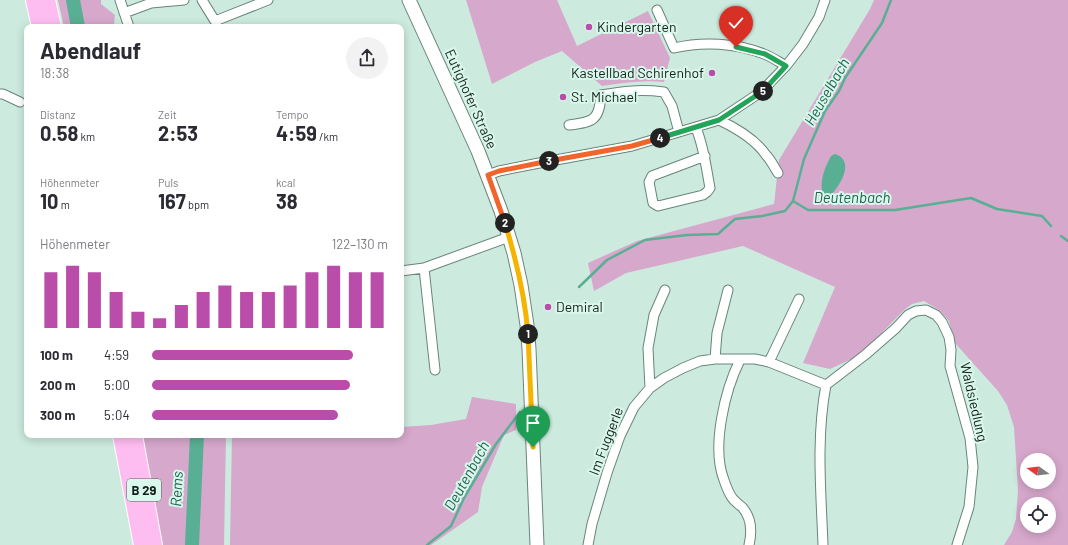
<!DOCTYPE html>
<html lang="de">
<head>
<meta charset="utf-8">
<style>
  body { margin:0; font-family:Barlow,sans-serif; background:#f2f2f3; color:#2b2b33; height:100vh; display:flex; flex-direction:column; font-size:15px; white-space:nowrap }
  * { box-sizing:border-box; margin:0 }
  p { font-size:13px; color:#7c7c81 }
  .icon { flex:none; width:22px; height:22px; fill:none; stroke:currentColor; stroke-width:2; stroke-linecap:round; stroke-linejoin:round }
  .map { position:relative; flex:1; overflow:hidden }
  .panel { position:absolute; left:24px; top:24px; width:380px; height:414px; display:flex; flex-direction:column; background:#fff; border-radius:8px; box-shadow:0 2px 10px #0003 }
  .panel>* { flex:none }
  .needle { width:26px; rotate:285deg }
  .tools { position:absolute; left:1020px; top:453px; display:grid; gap:8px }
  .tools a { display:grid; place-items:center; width:36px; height:36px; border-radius:50%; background:#fff; box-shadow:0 2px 10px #0003; font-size:20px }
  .pin { position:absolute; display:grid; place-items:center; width:34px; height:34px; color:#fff; margin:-41px -17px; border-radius:50% 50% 50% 0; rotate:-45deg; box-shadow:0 0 4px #0007 }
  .pin .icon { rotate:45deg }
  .km { position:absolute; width:20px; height:20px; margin:-10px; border-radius:50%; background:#222; color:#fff; font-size:11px; line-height:20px; text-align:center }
  .round { display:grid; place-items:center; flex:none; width:42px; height:42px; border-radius:21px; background:#f2f2f3 }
  .summary { display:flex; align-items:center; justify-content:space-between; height:68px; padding:0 16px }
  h1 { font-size:22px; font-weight:700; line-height:30px }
  .metrics { display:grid; grid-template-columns:repeat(3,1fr); gap:6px; height:68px; padding:4px 16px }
  .metrics div { display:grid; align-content:center }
  .metrics b { font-size:20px; font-weight:700 }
  .metrics small { font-size:11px; font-weight:400 }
  .metrics p { font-size:11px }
  .chart { height:112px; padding:8px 16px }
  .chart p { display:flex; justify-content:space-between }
  .chart svg { width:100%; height:72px; margin-top:4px; stroke:#ba4caa; stroke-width:6 }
  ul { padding:0 16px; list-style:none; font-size:13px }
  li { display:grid; grid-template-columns:64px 48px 1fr; align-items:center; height:30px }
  li i { height:10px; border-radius:5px; background:#ba4caa }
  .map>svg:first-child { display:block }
  .green { fill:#d6a8cc; fill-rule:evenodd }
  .water { fill:#59af93 }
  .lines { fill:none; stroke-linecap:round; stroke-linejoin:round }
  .stream { stroke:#59af93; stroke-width:2.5 }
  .river { stroke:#59af93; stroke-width:14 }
  .street-casing { stroke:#69857a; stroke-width:11 }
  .secondary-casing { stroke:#69857a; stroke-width:15 }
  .highway-casing { stroke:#fff; stroke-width:18 }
  .street { stroke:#fff; stroke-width:9 }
  .secondary { stroke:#fff; stroke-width:13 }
  .highway { stroke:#febdf1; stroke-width:16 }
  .split-1-casing { stroke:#fff; stroke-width:8 }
  .split-2-casing { stroke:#fff; stroke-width:8 }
  .split-3-casing { stroke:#fff; stroke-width:8 }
  .split-4-casing { stroke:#fff; stroke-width:8 }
  .split-5-casing { stroke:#fff; stroke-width:8 }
  .split-6-casing { stroke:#fff; stroke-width:8 }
  .split-1 { stroke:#f5b400; stroke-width:5 }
  .split-2 { stroke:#f5b400; stroke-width:5 }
  .split-3 { stroke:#f0652b; stroke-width:5 }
  .split-4 { stroke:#f0652b; stroke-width:5 }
  .split-5 { stroke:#22a559; stroke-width:5 }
  .split-6 { stroke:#22a559; stroke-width:5 }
  .poi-dot { fill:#ba4caa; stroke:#d9f7eb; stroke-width:1.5 }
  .labels { text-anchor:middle; stroke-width:4; stroke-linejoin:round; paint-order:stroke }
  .shield { fill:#d9f7eb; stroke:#50605a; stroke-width:1 }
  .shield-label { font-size:13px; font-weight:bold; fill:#15201c }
  .poi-label { font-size:14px; fill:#15201c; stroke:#d9f7eb; text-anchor:start }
  .street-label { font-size:14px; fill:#15201c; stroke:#d9f7eb }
  .water-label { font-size:15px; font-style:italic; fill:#20634f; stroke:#d9f7eb }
</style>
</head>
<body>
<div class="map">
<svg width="1068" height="545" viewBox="0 0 1068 545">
  <rect width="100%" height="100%" fill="#cceade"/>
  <path class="green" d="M58,0H101V4L115,15L114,24L110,27H64Z
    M466,0H557L577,46L648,11L670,58L664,82C642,80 623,83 602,86L562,51L535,62L492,84Z
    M874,0H1068V545H1004L1012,532L1016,519L1018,490L1014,427L1007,405L998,391L955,343L949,321L939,310L924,301L912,304L904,310L860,355L830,369L803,363L835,287L743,246L626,273L594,291L588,263L637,241L774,204L779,160L870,9ZM1027,460H1049V482H1027ZM1027,504H1049V526H1027Z
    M472,397L516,404V430L504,435L482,487L478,512L431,545H230L232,435H401V427L431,425L466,419Z
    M141,435H226L224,545H161Z"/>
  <path class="water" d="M835,154C857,161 838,189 828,198L823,196C819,182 824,169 831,156Z"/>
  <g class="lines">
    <path class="stream" d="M793,201L804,159L825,111L839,91L845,78L882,23L891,0
      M1061,236L1068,241
      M579,287L607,260L645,240L687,235L718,234L735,219L762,216L785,211L793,201L808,210H895L971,198L997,209L1042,216L1051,226
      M427,545L451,526L464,498L496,444L520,412"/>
    <path class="river" d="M73,0L78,27
      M192,545L197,435"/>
    <defs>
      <path id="street" d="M120,0L129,27
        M202,0L215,21L268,0
        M657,10L674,48C703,41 736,43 764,54C772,57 779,62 786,66
        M124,13L151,3L184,0
        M0,94H3L20,102
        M719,120C736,128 755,139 766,155C771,160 774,167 778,173
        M569,125C594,122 599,120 601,95C623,91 641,89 664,92L672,106L679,132
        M696,128C704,147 706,167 710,188L707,192L703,195L658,206L653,203L649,182L652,176L705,156
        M488,175L499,171L534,164L632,146L719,120L761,92L786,66L803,44L819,17L825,0
        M424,268L435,370
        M401,271L424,268L509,237
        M715,359L717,333L728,290
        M740,360C725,390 711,447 724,480C726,486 729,494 733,499C736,502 739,505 742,507C752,518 752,532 749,545
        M769,362L799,299
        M650,388L648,348L654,315L665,290
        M588,545L592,524L607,473L620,436L634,407L650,388L664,378L683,368L700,361L715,359H755L769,362L826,385L865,355L896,328L908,315L916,311L926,310L936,315L942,322L949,337L951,350L950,366L970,438L973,467L969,507L957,545
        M823,545C821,491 816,438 826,385"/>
      <path id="secondary" d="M409,0L478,151L501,211L514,253L521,285L527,325L529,349L537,545"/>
      <path id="highway" d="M34,0L40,27
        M47,0L53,27
        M121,435L142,545
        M134,435L154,545"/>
    </defs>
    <use href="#street" class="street-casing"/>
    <use href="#secondary" class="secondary-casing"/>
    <use href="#highway" class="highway-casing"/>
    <use href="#street" class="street"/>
    <use href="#secondary" class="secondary"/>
    <use href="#highway" class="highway"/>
  </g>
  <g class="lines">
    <defs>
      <path id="split-1" d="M528,334L533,447"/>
      <path id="split-2" d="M505,223C516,259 525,296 528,334"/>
      <path id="split-3" d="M505,223L488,175L499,171L549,161"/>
      <path id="split-4" d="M549,161L632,146L660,138"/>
      <path id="split-5" d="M660,138L719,120L763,91"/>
      <path id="split-6" d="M736,47L765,54L786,66L763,91"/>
    </defs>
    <use href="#split-1" class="split-1-casing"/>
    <use href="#split-2" class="split-2-casing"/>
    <use href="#split-3" class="split-3-casing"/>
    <use href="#split-4" class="split-4-casing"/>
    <use href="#split-5" class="split-5-casing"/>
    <use href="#split-6" class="split-6-casing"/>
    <use href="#split-1" class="split-1"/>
    <use href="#split-2" class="split-2"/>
    <use href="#split-3" class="split-3"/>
    <use href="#split-4" class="split-4"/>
    <use href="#split-5" class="split-5"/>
    <use href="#split-6" class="split-6"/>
  </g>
  <g class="poi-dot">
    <circle cx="589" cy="27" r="4"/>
    <circle cx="712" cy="73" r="4"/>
    <circle cx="563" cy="97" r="4"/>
    <circle cx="548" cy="307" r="4"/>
  </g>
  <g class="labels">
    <rect class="shield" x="127" y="479" width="34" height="22" rx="3"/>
    <g class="shield-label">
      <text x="144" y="495">B 29</text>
    </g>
    <g class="poi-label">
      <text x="597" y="32">Kindergarten</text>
      <text x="704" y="78" text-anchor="end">Kastellbad Schirenhof</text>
      <text x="571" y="102">St. Michael</text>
      <text x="556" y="312">Demiral</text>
    </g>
    <g class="street-label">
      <text transform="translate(471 99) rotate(66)" y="5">Eutighofer Straße</text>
      <text transform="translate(974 402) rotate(77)" y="5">Waldsiedlung</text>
      <text transform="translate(606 441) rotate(-69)" y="5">Im Fuggerle</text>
    </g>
    <g class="water-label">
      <text transform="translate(827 92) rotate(-60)" y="5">Heuselbach</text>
      <text x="852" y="203">Deutenbach</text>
      <text transform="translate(467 476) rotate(-61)" y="5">Deutenbach</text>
      <text transform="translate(177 489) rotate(-87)" y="5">Rems</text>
    </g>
  </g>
</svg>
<div class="tools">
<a><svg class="needle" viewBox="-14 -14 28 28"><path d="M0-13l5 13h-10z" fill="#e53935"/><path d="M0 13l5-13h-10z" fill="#7c7c81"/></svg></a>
<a><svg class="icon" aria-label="locate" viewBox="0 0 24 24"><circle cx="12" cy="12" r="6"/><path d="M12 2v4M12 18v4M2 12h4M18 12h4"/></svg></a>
</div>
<div class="pin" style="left:533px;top:447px;background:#1e9e55"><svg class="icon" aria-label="arrive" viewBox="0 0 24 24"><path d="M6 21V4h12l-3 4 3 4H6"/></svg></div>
<div class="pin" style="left:736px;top:47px;background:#d93025"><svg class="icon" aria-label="check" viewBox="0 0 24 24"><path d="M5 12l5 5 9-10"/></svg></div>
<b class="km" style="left:528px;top:334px">1</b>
<b class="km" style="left:505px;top:223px">2</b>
<b class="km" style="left:549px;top:161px">3</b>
<b class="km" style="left:660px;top:138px">4</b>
<b class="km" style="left:763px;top:91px">5</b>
<section class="panel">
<div class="summary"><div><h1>Abendlauf</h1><p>18:38</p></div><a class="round"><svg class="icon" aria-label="share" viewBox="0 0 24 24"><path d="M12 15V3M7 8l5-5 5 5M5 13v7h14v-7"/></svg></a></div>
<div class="metrics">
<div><p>Distanz</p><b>0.58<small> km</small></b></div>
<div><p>Zeit</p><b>2:53</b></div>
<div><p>Tempo</p><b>4:59<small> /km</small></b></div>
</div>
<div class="metrics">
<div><p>Höhenmeter</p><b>10<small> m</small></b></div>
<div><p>Puls</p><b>167<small> bpm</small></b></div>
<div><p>kcal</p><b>38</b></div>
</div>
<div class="chart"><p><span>Höhenmeter</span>122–130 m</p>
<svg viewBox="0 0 160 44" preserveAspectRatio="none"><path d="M5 44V10M15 44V6M25 44V10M35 44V22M45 44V34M55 44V38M65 44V30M75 44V22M85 44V18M95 44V22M105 44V22M115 44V18M125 44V10M135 44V6M145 44V10M155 44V10"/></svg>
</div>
<ul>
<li><b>100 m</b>4:59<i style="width:85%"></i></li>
<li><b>200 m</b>5:00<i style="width:84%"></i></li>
<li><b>300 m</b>5:04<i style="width:79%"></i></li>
</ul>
</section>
</div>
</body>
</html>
